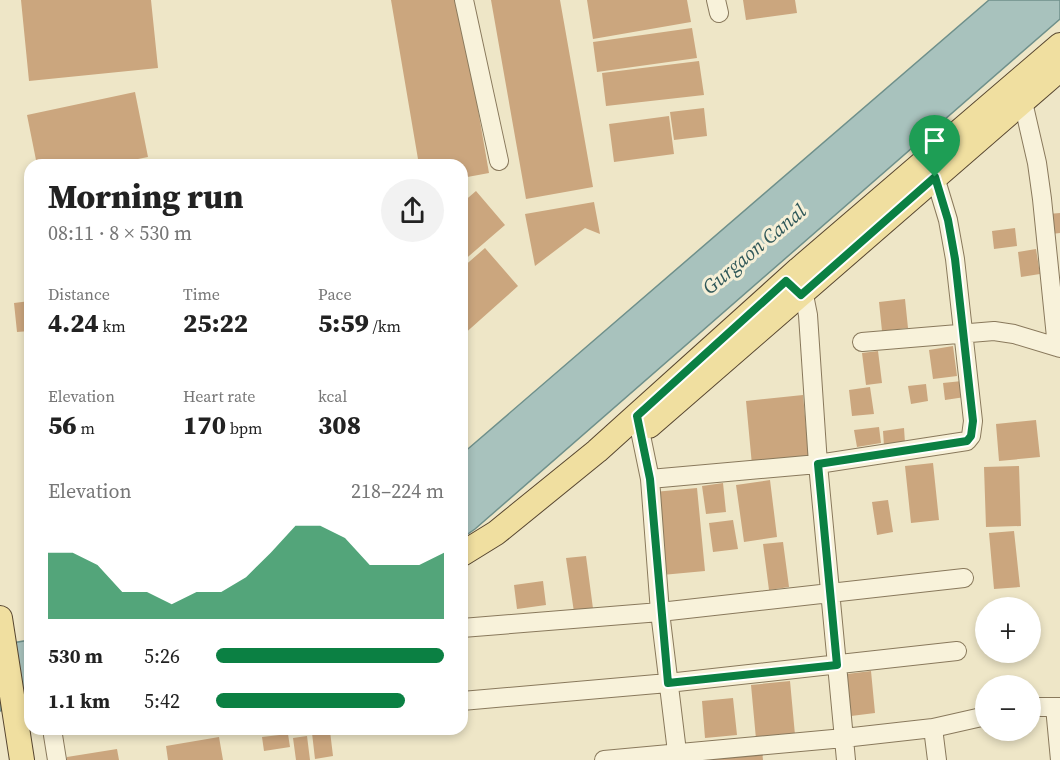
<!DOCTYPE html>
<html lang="en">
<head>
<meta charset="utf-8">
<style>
  body { margin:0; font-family:"Source Serif 4",serif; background:#f2f2f2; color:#222; height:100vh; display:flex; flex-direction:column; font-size:22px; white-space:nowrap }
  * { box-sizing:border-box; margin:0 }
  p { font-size:20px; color:#767676 }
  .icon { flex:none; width:33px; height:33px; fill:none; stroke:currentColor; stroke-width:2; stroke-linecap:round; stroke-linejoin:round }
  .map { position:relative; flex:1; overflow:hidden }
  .side { position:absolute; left:24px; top:159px; width:444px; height:576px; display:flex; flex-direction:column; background:#fff; border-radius:18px; box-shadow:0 3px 9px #0003 }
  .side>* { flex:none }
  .tools { position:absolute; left:975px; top:597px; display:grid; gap:12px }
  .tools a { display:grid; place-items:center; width:66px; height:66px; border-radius:50%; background:#fff; box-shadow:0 3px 9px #0003; font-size:30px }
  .pin { position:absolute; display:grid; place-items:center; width:51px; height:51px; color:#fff; margin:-62px -26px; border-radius:50% 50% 50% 0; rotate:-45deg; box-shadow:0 0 6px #0007 }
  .pin .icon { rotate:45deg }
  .round { display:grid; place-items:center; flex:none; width:63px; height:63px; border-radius:32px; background:#f2f2f2 }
  .head { display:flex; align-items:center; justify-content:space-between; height:102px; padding:0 24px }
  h1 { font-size:33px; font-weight:800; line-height:45px }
  .stats { display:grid; grid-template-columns:repeat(3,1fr); gap:9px; height:102px; padding:6px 24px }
  .stats div { display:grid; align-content:center }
  .stats b { font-size:26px; font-weight:800 }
  .stats small { font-size:16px; font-weight:400 }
  .stats p { font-size:16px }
  .chart { height:168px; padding:12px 24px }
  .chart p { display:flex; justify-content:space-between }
  .chart svg { width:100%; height:108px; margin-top:6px; fill:#0b8043; opacity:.7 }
  ul { padding:0 24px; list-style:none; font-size:20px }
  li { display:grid; grid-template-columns:96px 72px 1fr; align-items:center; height:45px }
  li i { height:15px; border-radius:8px; background:#0b8043 }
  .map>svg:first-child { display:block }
  .water { fill:#a8c2bd; stroke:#6f908b; stroke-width:1.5 }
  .building { fill:#cba67e }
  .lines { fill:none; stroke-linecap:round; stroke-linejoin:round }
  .minor-casing { stroke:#89795c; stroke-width:20 }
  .major-casing { stroke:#574630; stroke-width:26 }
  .minor { stroke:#f8f2da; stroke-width:18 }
  .major { stroke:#f0dfa0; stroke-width:24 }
  .route-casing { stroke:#fff; stroke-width:12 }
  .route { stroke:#0b8043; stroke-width:8 }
  .labels { text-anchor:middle; stroke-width:6; stroke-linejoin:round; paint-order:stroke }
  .water-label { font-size:20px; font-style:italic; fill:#305859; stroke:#f5efd7 }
</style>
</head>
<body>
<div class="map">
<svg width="1060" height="760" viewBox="0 0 1060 760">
  <rect width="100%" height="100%" fill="#eee6c7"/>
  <path class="water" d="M989,0H1060V19L475,529L462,538V454Z
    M30,640V704L0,711V645Z"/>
  <path class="building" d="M21,0H151L158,68L29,81Z
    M391,0H459L489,173L462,178V165H419Z
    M491,0H560L593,187L526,199Z
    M587,0H687L691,22L593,39Z
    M743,0H795L797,13L746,20Z
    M692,28L697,58L597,72L593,42Z
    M699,61L704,95L606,106L602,73Z
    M135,92L148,157L108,165H37L27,115Z
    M704,108L707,136L674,140L670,112Z
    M669,116L674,154L614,162L609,124Z
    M476,191L505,225L462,262V203Z
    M594,202L600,234L585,228L535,266L525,214Z
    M1060,213V233L1051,234L1048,214Z
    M1015,228L1017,246L994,249L992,231Z
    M485,248L518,286L462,336V268Z
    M1036,249L1040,274L1021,277L1018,252Z
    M905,299L908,328L882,331L879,302Z
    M30,301V331L17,332L14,303Z
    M953,346L957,376L933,379L929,350Z
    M878,351L882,383L866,385L862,353Z
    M962,381L965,397L945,400L943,383Z
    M926,384L928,401L911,404L908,386Z
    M870,387L874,414L852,416L849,390Z
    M803,395L809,459L752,465L746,401Z
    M1036,420L1040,457L999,461L996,424Z
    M879,427L881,443L857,447L854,430Z
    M904,428L905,443L884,446L883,431Z
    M933,463L939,520L911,523L905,466Z
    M1019,466L1021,526L986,527L984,467Z
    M770,480L777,537L744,542L736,485Z
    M723,483L726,512L706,514L702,486Z
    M697,488L705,571L662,575L654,492Z
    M888,500L893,532L877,535L872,502Z
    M733,520L738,549L713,552L709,523Z
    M1014,531L1020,587L994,589L989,533Z
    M783,542L789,587L769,590L763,544Z
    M586,556L594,616L575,619L566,558Z
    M543,581L546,605L517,609L514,585Z
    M871,671L875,713L851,716L847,674Z
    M790,681L795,735L756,739L751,685Z
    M733,698L737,735L705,738L702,701Z
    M330,731L333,756L315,759L312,733Z
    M288,734L290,747L264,751L262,737Z
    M307,736L310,760H296L293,738Z
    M219,737L223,760H168L166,746Z
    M117,749L119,760H67V757Z
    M762,751L763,760H692Z"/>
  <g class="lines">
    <defs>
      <path id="minor" d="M464,0L499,161
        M716,0L719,13
        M1023,102L1037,163L1042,199L1057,347
        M791,286L805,300L808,315L818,464L846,760
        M862,342L994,331L1014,334L1060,348
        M637,416L650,479L660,612L678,760
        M650,479L818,464L967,441L971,436L973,421L955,259L948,220L935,177
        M462,628L660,612L964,578
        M462,701L668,683L957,651
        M1030,707H1060
        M1055,707L1060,760
        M933,728L937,760
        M52,729L57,760
        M604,760L844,738L933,728L986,716"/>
      <path id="major" d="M649,426L1060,69
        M462,554L496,533L597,451L799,269L1060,45
        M0,618L22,760"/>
    </defs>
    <use href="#minor" class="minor-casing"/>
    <use href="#major" class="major-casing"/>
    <use href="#minor" class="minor"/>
    <use href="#major" class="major"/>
  </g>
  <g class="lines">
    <defs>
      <path id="route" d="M935,177L948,220L955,259L973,421L971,436L967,441L818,464L837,665L668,683L650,479L637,416L786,281L801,295Z"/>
    </defs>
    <use href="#route" class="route-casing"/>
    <use href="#route" class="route"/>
  </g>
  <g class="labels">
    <g class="water-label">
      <text transform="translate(754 249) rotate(-40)" y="7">Gurgaon Canal</text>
    </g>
  </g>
</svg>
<div class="tools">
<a>+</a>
<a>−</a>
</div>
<div class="pin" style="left:935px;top:177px;background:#1e9e55"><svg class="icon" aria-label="arrive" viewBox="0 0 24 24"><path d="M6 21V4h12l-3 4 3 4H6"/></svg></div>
<section class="side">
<div class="head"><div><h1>Morning run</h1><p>08:11 · 8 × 530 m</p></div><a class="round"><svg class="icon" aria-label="share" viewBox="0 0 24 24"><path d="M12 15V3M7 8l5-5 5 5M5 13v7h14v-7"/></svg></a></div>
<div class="stats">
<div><p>Distance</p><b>4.24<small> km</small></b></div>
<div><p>Time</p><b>25:22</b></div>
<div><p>Pace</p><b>5:59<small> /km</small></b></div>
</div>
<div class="stats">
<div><p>Elevation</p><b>56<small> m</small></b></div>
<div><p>Heart rate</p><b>170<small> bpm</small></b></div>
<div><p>kcal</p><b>308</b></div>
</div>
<div class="chart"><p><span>Elevation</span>218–224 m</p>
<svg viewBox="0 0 160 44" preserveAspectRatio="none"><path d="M0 44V17L10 17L20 22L30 33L40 33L50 38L60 33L70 33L80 27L90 17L100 6L110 6L120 11L130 22L140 22L150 22L160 17V44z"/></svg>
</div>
<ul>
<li><b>530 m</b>5:26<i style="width:100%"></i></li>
<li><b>1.1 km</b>5:42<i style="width:83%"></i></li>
</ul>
</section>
</div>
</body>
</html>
